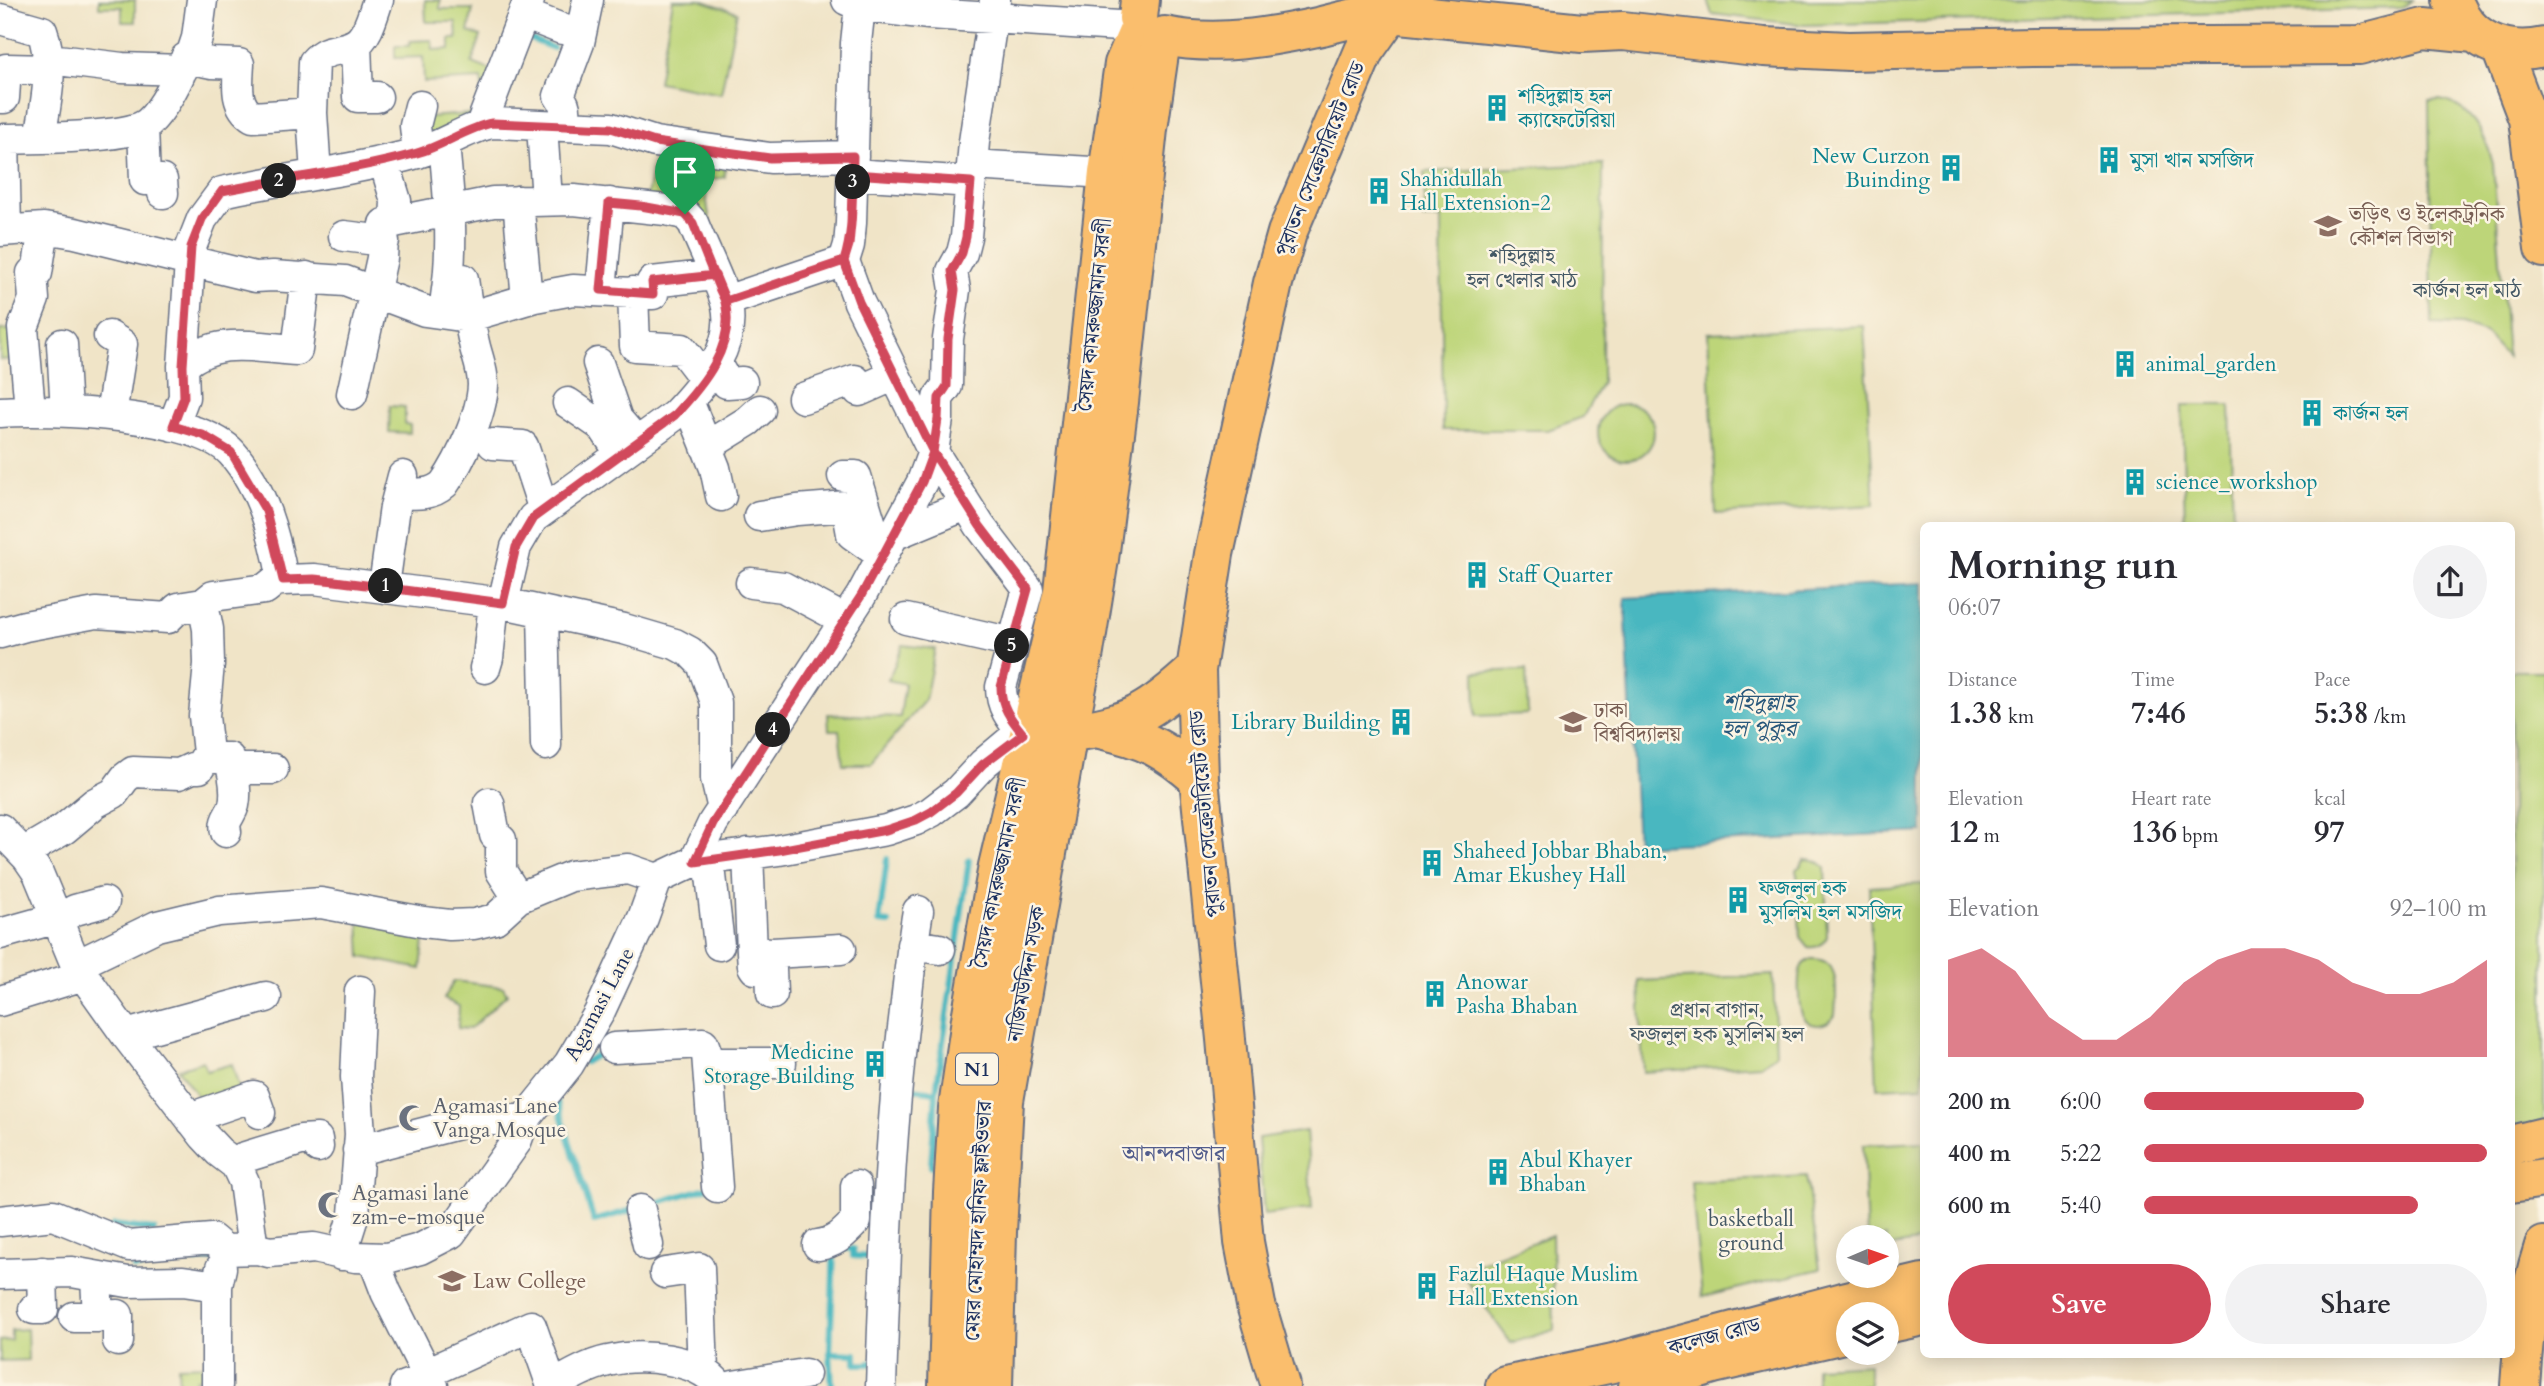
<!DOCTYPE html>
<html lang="en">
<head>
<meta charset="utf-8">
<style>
  body { margin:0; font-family:Cardo,"Noto Serif Bengali",serif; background:#f2f2f3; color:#2b2b33; height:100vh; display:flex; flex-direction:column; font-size:26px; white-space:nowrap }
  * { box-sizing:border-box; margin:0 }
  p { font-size:23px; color:#7c7c81 }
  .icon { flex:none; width:38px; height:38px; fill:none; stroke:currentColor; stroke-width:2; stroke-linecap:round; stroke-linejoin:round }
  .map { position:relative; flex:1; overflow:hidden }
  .side { position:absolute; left:1920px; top:522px; width:595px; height:836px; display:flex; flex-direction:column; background:#fff; border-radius:10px; box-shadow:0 4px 18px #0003 }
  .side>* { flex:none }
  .needle { width:46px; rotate:88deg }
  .controls { position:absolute; left:1836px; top:1225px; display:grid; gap:14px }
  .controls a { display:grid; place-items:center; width:63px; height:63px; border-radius:50%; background:#fff; box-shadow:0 4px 18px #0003; font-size:35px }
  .pin { position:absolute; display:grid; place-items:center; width:60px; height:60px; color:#fff; margin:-72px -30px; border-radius:50% 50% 50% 0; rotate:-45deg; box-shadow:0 0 7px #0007 }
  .pin .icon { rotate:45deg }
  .km { position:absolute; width:35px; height:35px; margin:-18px; border-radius:50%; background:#222; color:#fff; font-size:19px; line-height:35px; text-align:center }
  .round { display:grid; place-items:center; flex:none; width:74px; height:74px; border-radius:37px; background:#f2f2f3 }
  .headline { display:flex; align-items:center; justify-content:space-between; height:119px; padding:0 28px }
  h1 { font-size:38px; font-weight:800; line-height:52px }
  .stats { display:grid; grid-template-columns:repeat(3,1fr); gap:10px; height:119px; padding:7px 28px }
  .stats div { display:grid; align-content:center }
  .stats b { font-size:30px; font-weight:800 }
  .stats small { font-size:19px; font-weight:400 }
  .stats p { font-size:19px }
  .chart { height:196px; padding:14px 28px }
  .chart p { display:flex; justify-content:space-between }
  .chart svg { width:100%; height:126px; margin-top:7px; fill:#d1495b; opacity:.7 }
  .action { display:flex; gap:14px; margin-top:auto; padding:14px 28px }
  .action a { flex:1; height:80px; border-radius:42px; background:#d1495b; color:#fff; font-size:28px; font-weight:800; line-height:80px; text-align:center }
  .action a+a { background:#f2f2f3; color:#2b2b33 }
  ul { padding:0 28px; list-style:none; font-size:23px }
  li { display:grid; grid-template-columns:112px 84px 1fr; align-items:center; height:52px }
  li i { height:18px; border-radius:9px; background:#d1495b }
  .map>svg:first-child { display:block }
  .green { fill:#bdd579; stroke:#6c826c; stroke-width:2 }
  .water { fill:#48b7c0; stroke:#32738f; stroke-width:2 }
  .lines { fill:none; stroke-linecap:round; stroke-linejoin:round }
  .stream { stroke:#48b7c0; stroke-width:6 }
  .minor-casing { stroke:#666e83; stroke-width:33 }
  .major-casing { stroke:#666e83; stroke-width:42 }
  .highway-casing { stroke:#666e83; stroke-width:42 }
  .minor { stroke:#fff; stroke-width:30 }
  .major { stroke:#fabe6d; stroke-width:38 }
  .highway { stroke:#fabe6d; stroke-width:38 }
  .route-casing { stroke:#fff; stroke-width:14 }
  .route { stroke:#d1495b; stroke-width:9 }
  .labels { text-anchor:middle; stroke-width:5; stroke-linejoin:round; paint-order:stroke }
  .shield { fill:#fcf5e5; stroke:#5e6a86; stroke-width:2 }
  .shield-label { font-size:19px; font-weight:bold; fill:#1b2f5e }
  .culture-label { font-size:21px; fill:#0d838f; stroke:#fcf5e5; text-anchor:start }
  .street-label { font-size:21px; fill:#1b2f5e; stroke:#fcf5e5 }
  .education-label { font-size:21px; fill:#785e54; stroke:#fcf5e5; text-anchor:start }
  .park-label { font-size:21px; fill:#445865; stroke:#fcf5e5 }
  .worship-label { font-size:21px; fill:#5b616d; stroke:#fcf5e5; text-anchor:start }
  .water-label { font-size:23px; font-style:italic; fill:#28587b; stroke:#fcf5e5 }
  .neighbourhood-label { font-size:23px; fill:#515c8c; stroke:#fcf5e5 }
</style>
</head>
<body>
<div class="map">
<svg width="2544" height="1386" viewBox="0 0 2544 1386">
  <rect width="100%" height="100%" fill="#fcf5e5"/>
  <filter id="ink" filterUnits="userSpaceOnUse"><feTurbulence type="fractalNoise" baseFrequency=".0143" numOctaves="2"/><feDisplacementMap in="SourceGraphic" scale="14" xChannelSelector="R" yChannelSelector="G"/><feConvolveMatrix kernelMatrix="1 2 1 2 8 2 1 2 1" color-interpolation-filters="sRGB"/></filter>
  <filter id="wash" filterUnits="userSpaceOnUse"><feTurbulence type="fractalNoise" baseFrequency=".00686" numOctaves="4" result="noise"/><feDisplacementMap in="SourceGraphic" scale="28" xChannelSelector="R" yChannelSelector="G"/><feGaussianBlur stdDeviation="1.57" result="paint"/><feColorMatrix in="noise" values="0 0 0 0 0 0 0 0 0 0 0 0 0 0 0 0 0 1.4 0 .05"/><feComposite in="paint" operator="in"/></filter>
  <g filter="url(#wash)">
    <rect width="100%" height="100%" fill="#f0e4c7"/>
    <path class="green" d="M99,0H135V22H122V7H99Z
      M425,0H440V9H473L468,32L481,36L472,63L496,72L482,88L481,79L424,82L423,57L395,58V46H409L410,41L432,40L433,50L450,49V39H457L456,22H426Z
      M673,0H700L737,12L721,94L658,82Z
      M1707,0H2412L2402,8L1804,25L1712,14Z
      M2440,100C2472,106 2486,135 2493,164L2507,357L2485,333L2461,325L2432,324L2429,101Z
      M481,113L422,148L429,117Z
      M656,153L724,164L725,177L704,181L714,252L646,199Z
      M1603,164L1602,382L1583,417L1548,430H1443L1441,218L1424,219L1425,172Z
      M1864,326L1874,505L1716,514L1708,333Z
      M19,329L20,359L0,360V330Z
      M1598 432a28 28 0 1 1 56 0a28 28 0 1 1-56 0Z
      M2182,405H2230L2233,525H2185Z
      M390,406L405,407V424L410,425V433L389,432Z
      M903,645L935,649L925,700L871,764H843L839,730H829L828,714L900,717L905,684L888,680Z
      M1526,670L1528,714L1476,716L1475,672Z
      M2511,671H2544V1126L2511,1136Z
      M1805,859C1814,859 1820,861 1825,868L1827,937C1822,945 1818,948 1808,947L1800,937L1797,870Z
      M1923,884V1086L1877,1088L1869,887Z
      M359,918L425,930L421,969L361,957Z
      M1811,959C1842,957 1836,994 1835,1015C1827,1027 1811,1029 1803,1016C1798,1008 1797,973 1802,966C1804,962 1808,961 1811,959Z
      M1773,975L1776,1054L1761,1065L1643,1072L1639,981Z
      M454,981L503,987L507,994L470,1029L458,1028L459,1006L444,999Z
      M203,1061L207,1071L232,1064L241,1095L205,1107L178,1069Z
      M1306,1131L1312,1209L1264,1215L1258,1138Z
      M1923,1142V1241L1887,1247L1886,1237H1867L1863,1145Z
      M1806,1176L1820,1269L1702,1297L1691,1182Z
      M1552,1235L1554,1330L1511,1343L1460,1271Z
      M27,1329L28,1360L0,1361V1341L11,1340V1330Z
      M1869,1364V1386H1816V1367Z
      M206,1365V1378L196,1379L195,1385L179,1386L178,1366Z"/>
    <path class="water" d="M1923,583V832L1637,846L1625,598Z"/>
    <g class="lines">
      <path class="stream" d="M523,36L553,48
        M887,859L879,922L889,923
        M585,1062L605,1050
        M904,1088L936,1092L931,1166
        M936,1092L969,860
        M555,1095L594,1221L632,1210
        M646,1206L709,1187
        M113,1225L154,1230
        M134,1268L217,1258
        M830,1353L856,1354V1364H871V1362
        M832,1386L830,1353L834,1247L853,1249V1256L872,1257L871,1264"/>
    </g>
  </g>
  <g filter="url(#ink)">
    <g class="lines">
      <defs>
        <path id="minor" d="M847,0L860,6L929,14L1135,27
          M860,6L856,43L851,223L849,245L844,261L859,302L933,452L980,526L1028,589L1001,687C1001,707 1011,719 1023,734
          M524,14L562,29
          M0,19L42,31C55,66 46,102 40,138
          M356,44L358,97H377
          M50,59L122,68L182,70
          M190,59L197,38L202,0
          M0,98H4L6,69L50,70
          M312,113L316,174
          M481,125L529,0
          M143,126L145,180H162L163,193
          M542,126L547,200
          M562,126C567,115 567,106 559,96L579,43L588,0
          M444,144C449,195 454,245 446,297
          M418,153L415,126L420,106
          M384,161L396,201L395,222
          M972,165L1108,173
          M853,174L971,182
          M518,201L527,299
          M6,230L4,139C33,138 128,139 148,123C163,110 180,77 186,58L212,63L239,64C238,83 234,106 253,117L312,113L314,62C328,46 339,53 355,44C368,37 373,14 378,0
          M0,231L44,228L75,233L255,277L273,276L345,281L425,311L468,317L535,297L573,290L653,294L652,282L714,275
          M344,236L384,241
          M601,290L609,203
          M633,292L635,346L682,349L705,379
          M725,299L729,300L844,261
          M109,336L122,344L111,415
          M62,344L66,411
          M715,362L727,383L742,382
          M598,363L617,419L636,441
          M183,366C217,335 256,348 297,350L306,277
          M352,394L382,258L384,224L493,202L574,200L666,210L685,214L693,223C703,248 716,273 725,299C740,342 703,386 675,415L533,518L516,547L503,603
          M803,398L855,380L859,391L895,375
          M688,401L715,468L721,496
          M568,403L603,427L621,454
          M30,410L23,328L34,299L32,273H37L44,228
          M0,412C50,408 197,414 232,453C262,487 275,536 283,580
          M173,426L184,397L183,366L191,247L202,219L222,192C286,178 353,171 417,153C443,146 466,128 492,123L611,128L655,142L770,158L853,156
          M493,444L523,446L544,510
          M706,447L748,421L760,410
          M843,476H856L873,531
          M399,493C415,494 431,496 444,484C461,460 482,414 483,385C483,369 477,357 474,343C469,322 466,300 463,279L448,280
          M759,516L797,510L847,506L852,534L883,556
          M896,534L966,505
          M751,583L783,587L845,620
          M384,586L395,507L403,476
          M543,612L546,745
          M906,619L1013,643
          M0,633L25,626L96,613L168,618L178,608L203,604L213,596L265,589L275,581L283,580L314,579L503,603L624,629L675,644L690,652L702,664L716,702V779L723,809
          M485,668L488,658L494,602
          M206,758H229C233,771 237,791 234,805C231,816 223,819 226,832
          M232,769H273
          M489,803L495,835L501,840V871L518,898
          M0,829L27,857L38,873L76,965L126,1035L204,1136L219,1152L236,1165L244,1182L252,1242L258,1249L269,1252L314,1248L355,1257L387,1258L420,1249L451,1233L516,1142L524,1120
          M23,853L64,829L95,803L114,793L125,778L133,772L179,774L192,768H199L208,753L204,716L209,664L208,629L203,604
          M748,853L752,952L773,953L841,949
          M709,858L719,945
          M695,861L779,850L886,830L916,820L931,812L956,793L983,764L1014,738L1023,734L1029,735
          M58,920L75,910L104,902
          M0,934L57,918
          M912,945L940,949
          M752,952L753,966L755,969H771L772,994
          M77,965L157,926L219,911L321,903L423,922L450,925L474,924L495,919L518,898L571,876L628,869L657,879
          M0,1001L84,975
          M126,1035L266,997
          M614,1048L703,1043L707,1054L717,1187
          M708,1063H781
          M192,1121L201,1114L254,1096L260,1113
          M358,1150L462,1123L483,1120H524L569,1064L599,1013L643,918L657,879L695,861L713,823L861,596L922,482L933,452L938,419V398L947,386L948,339L955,290L952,271L962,253L966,237L974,142L995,0
          M236,1165L242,1158L301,1140L317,1139L318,1147
          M640,1210L648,1245
          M0,1221L53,1215L129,1246L212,1239L225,1250L258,1249
          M818,1245C836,1243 844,1233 856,1221V1186
          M341,1255L354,1214L360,1134L356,1077L360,991
          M373,1258L386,1292L433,1386
          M665,1273L699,1268L703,1371
          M0,1274L72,1272L128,1282L183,1281L217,1286
          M34,1309H43L42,1272
          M99,1316L118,1315V1341
          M74,1317H98L96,1278
          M427,1373L531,1326L552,1386
          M217,1386V1286L221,1268
          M405,1386L429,1378
          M553,1386C570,1376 589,1365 608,1361C640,1353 698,1357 719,1386
          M733,1386L805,1374
          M881,1386C885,1266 889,1147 903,1028C908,989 911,950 918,911"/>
        <path id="major" d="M2453,0C2467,40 2504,56 2544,47
          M1138,18L1140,0
          M1165,36C1216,47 1271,37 1322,26C1345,20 1367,14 1391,13L1582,33L1623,31L1764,47L1849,51L2033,47L2359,45L2425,28L2474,33
          M2501,48L2528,119L2544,248
          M1100,729C1145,739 1164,748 1199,779
          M2511,1145L2544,1137
          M2511,1183L2544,1178
          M1886,1324L1923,1316
          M948,1386L953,1192L958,1108L971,1019L998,866L1063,591L1108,173L1124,64L1137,34
          M993,1386L997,1232L1004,1101L1068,732C1128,727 1153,710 1196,670
          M1280,1386L1256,1305L1244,1242L1226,1039L1199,779L1196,670L1214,554L1273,283L1287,233L1364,51L1400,0
          M1505,1386L1613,1363L1843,1302L1923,1283
          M1638,1386L1713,1364L1848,1333
          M2520,1386C2523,1338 2529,1291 2544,1246"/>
        <path id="highway" d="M970,1386L974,1214L979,1143L990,1054L1023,862L1051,763L1068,732L1084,652L1099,559L1119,402L1148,129L1161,40"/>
      </defs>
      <use href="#minor" class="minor-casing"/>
      <use href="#major" class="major-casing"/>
      <use href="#highway" class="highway-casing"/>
      <use href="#minor" class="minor"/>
      <use href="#major" class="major"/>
      <use href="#highway" class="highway"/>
    </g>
  </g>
  <g class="lines" filter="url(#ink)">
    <defs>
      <path id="route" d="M685,214L693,223C701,244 710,266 719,288C721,293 724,297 725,302C736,346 703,385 675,415L533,518L516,547L503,603L335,581L314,579L283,580L266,511L231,452L203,435L173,426L184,397L183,366L191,247L202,219L222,191C286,178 353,171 417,153C443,146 466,128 492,123L611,128L655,142L770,158L853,156L851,223L849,245L844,261L859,302L933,452L922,482L861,596L713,823L695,862L779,850L886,830L916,820L931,812L956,793L983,764L1023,734C1011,719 1001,707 1001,687L1028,589L980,526L933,452L938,419L939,398L947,386L948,339L955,290L952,271L962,253L966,237L971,182L853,174C852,203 853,233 844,261L729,300L725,299L715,275L652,282L653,294L601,290L609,203L641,206L685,214"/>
    </defs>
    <use href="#route" class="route-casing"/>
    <use href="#route" class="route"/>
  </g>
  <defs>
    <symbol id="building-bare" viewBox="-9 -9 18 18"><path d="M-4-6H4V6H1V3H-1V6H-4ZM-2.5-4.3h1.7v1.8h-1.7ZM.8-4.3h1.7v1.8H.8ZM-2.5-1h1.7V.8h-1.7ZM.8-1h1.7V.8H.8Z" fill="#0f9aa8" stroke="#fcf5e5" stroke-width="2.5" paint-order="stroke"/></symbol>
    <symbol id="university-bare" viewBox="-9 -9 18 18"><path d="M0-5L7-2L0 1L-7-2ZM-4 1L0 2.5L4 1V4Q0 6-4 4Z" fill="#8d6e63" stroke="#fcf5e5" stroke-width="2.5" paint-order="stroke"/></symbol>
    <symbol id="mosque-bare" viewBox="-9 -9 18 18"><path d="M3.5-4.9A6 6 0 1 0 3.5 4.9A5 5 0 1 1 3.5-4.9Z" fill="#6b7280" stroke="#fcf5e5" stroke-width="2.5" paint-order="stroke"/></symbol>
  </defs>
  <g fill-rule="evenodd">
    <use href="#building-bare" x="1478" y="89" width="38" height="38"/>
    <use href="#building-bare" x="2090" y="141" width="38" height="38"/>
    <use href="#building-bare" x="1932" y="149" width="38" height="38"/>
    <use href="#building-bare" x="1360" y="172" width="38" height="38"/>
    <use href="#university-bare" x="2309" y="207" width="38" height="38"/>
    <use href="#building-bare" x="2106" y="345" width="38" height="38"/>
    <use href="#building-bare" x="2293" y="394" width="38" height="38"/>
    <use href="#building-bare" x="2116" y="463" width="38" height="38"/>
    <use href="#building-bare" x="1458" y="556" width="38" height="38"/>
    <use href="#building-bare" x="1382" y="703" width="38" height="38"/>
    <use href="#university-bare" x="1554" y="703" width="38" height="38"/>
    <use href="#building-bare" x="1413" y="844" width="38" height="38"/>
    <use href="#building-bare" x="1719" y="881" width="38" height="38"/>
    <use href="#building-bare" x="1416" y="975" width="38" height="38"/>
    <use href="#building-bare" x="856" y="1045" width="38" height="38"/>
    <use href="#mosque-bare" x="393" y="1099" width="38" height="38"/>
    <use href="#building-bare" x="1479" y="1153" width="38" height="38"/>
    <use href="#mosque-bare" x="312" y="1186" width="38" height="38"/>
    <use href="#university-bare" x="433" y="1262" width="38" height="38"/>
    <use href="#building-bare" x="1408" y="1267" width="38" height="38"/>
  </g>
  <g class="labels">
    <rect class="shield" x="956" y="1053.5" width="42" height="31" rx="5"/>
    <g class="shield-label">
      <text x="977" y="1076">N1</text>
    </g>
    <g class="culture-label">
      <text x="1518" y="103">শহিদুল্লাহ হল<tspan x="1518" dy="24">ক্যাফেটেরিয়া</tspan></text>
      <text x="1930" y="163" text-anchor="end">New Curzon<tspan x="1930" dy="24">Buinding</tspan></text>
      <text x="2130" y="167">মুসা খান মসজিদ</text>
      <text x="1400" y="186">Shahidullah<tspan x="1400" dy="24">Hall Extension-2</tspan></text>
      <text x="2146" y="371">animal_garden</text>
      <text x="2333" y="420">কার্জন হল</text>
      <text x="2156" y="489">science_workshop</text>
      <text x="1498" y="582">Staff Quarter</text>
      <text x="1380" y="729" text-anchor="end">Library Building</text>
      <text x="1453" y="858">Shaheed Jobbar Bhaban,<tspan x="1453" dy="24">Amar Ekushey Hall</tspan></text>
      <text x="1759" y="895">ফজলুল হক<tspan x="1759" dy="24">মুসলিম হল মসজিদ</tspan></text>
      <text x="1456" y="989">Anowar<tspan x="1456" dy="24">Pasha Bhaban</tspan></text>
      <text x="854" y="1059" text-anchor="end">Medicine<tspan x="854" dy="24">Storage Building</tspan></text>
      <text x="1519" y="1167">Abul Khayer<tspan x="1519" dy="24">Bhaban</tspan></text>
      <text x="1448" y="1281">Fazlul Haque Muslim<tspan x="1448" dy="24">Hall Extension</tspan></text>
    </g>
    <g class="street-label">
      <text transform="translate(1320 159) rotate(-68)" y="7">পুরাতন সেক্রেটারিয়েট রোড</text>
      <text transform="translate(1094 315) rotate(-84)" y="7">সৈয়দ কামরুজ্জামান সরণী</text>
      <text transform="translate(1205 814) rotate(-95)" y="7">পুরাতন সেক্রেটারিয়েট রোড</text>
      <text transform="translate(999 873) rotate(-78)" y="7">সৈয়দ কামরুজ্জামান সরণী</text>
      <text transform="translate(1026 974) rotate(-80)" y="7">নাজিমউদ্দিন সড়ক</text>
      <text transform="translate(599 1004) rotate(-62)" y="7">Agamasi Lane</text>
      <text transform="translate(978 1221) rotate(-87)" y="7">মেয়র মোহাম্মদ হানিফ ফ্লাইওভার</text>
      <text transform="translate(1714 1336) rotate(-15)" y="7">কলেজ রোড</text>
    </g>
    <g class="education-label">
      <text x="2349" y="221">তড়িৎ ও ইলেকট্রনিক<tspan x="2349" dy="24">কৌশল বিভাগ</tspan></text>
      <text x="1594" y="717">ঢাকা<tspan x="1594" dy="24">বিশ্ববিদ্যালয়</tspan></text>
      <text x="473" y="1288">Law College</text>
    </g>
    <g class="park-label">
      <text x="1522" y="263">শহিদুল্লাহ<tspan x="1522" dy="24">হল খেলার মাঠ</tspan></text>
      <text x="2467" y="297">কার্জন হল মাঠ</text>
      <text x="1717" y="1017">প্রধান বাগান,<tspan x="1717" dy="24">ফজলুল হক মুসলিম হল</tspan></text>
      <text x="1751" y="1226">basketball<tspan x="1751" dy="24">ground</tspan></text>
    </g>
    <g class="worship-label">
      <text x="433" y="1113">Agamasi Lane<tspan x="433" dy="24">Vanga Mosque</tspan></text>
      <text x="352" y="1200">Agamasi lane<tspan x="352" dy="24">zam-e-mosque</tspan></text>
    </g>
    <g class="water-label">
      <text x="1759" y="710">শহিদুল্লাহ<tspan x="1759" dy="26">হল পুকুর</tspan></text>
    </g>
    <g class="neighbourhood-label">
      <text x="1174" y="1161">আনন্দবাজার</text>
    </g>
  </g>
</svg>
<div class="controls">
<a><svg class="needle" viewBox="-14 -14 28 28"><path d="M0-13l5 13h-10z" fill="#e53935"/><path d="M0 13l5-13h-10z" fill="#7c7c81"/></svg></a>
<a><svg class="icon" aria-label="layers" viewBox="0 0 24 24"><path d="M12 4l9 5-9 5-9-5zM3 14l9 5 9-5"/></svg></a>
</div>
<div class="pin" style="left:685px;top:214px;background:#1e9e55"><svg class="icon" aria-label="arrive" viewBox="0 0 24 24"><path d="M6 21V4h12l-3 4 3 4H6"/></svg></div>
<b class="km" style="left:386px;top:586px">1</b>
<b class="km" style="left:279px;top:181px">2</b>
<b class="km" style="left:853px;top:182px">3</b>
<b class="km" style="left:773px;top:730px">4</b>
<b class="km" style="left:1012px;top:646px">5</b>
<section class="side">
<div class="headline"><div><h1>Morning run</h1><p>06:07</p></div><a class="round"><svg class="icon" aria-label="share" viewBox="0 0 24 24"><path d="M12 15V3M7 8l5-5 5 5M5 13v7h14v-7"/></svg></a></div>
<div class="stats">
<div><p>Distance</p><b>1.38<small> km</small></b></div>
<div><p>Time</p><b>7:46</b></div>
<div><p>Pace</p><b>5:38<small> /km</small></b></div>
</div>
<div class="stats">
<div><p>Elevation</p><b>12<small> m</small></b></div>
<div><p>Heart rate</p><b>136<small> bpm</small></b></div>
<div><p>kcal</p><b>97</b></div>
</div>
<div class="chart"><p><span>Elevation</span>92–100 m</p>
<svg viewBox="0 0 160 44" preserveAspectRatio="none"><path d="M0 44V10L10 6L20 14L30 30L40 38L50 38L60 30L70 18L80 10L90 6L100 6L110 10L120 18L130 22L140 22L150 18L160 10V44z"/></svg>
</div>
<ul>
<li><b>200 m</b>6:00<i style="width:64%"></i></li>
<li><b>400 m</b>5:22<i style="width:100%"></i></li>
<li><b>600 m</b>5:40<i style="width:80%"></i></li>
</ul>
<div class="action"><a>Save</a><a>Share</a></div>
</section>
</div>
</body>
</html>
